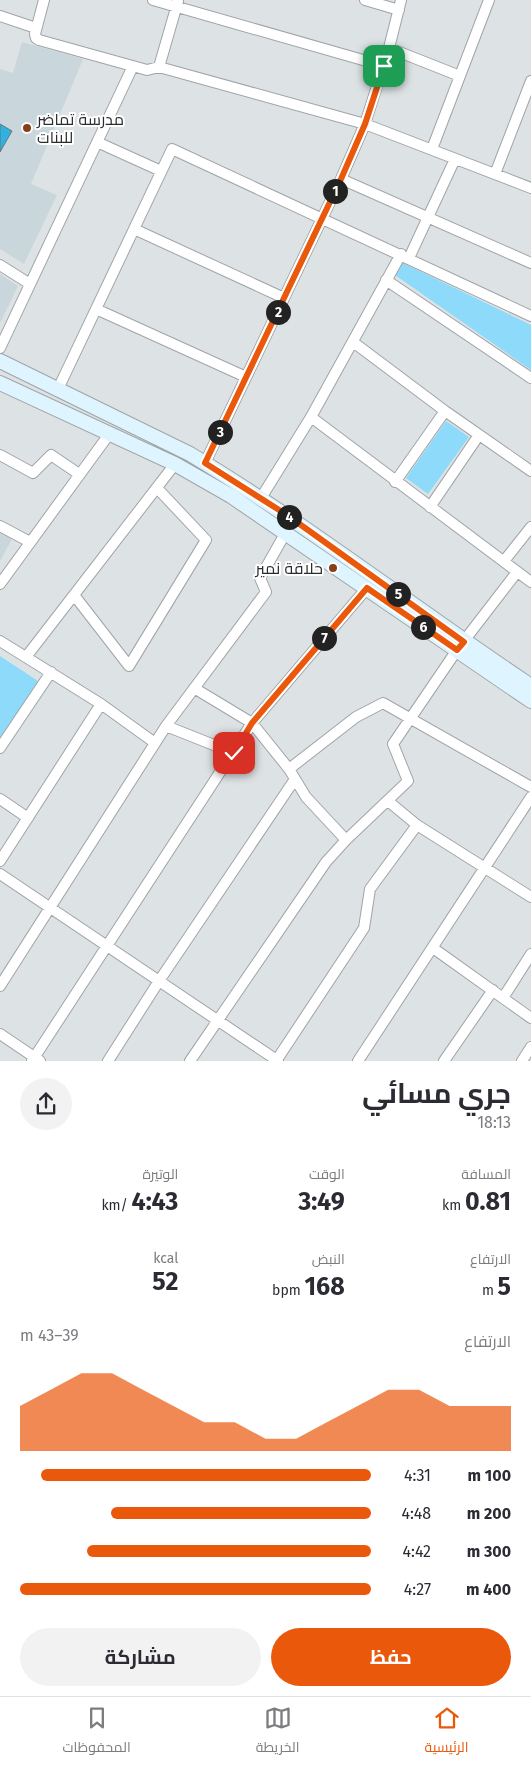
<!DOCTYPE html>
<html lang="ar">
<head>
<meta charset="utf-8">
<style>
  body { margin:0; font-family:"Fira Sans",Cairo,sans-serif; background:#f2f2f3; color:#2b2b33; direction:rtl; height:100vh; display:flex; flex-direction:column; font-size:19px; white-space:nowrap }
  * { box-sizing:border-box; margin:0 }
  p { font-size:16px; color:#7c7c81 }
  .icon { flex:none; width:28px; height:28px; fill:none; stroke:currentColor; stroke-width:2; stroke-linecap:round; stroke-linejoin:round }
  .map { position:relative; height:1061px; overflow:hidden; direction:ltr }
  .side { display:flex; flex-direction:column; background:#fff; flex:1 }
  .side>* { flex:none }
  .pin { position:absolute; display:grid; place-items:center; width:42px; height:42px; color:#fff; margin:-21px; border-radius:10px; box-shadow:0 2px 8px #0006 }
  .km { position:absolute; width:25px; height:25px; margin:-12px; border-radius:50%; background:#222; color:#fff; font-size:14px; line-height:25px; text-align:center }
  .round { display:grid; place-items:center; flex:none; width:52px; height:52px; border-radius:26px; background:#f2f2f3 }
  .summary { display:flex; align-items:center; justify-content:space-between; height:85px; padding:0 20px }
  h1 { font-size:28px; font-weight:700; line-height:38px }
  .metrics { display:grid; grid-template-columns:repeat(3,1fr); gap:8px; height:85px; padding:5px 20px }
  .metrics div { display:grid; align-content:center }
  .metrics b { font-size:25px; font-weight:700 }
  .metrics small { font-size:14px; font-weight:400 }
  .metrics p { font-size:14px }
  .chart { height:140px; padding:10px 20px }
  .chart p { display:flex; justify-content:space-between }
  .chart svg { width:100%; height:90px; margin-top:5px; fill:#ea580c; opacity:.7 }
  .cta { display:flex; gap:10px; margin-top:auto; padding:10px 20px }
  .cta a { flex:1; height:58px; border-radius:30px; background:#ea580c; color:#fff; font-size:20px; font-weight:700; line-height:58px; text-align:center }
  .cta a+a { background:#f2f2f3; color:#2b2b33 }
  ul { padding:0 20px; list-style:none; font-size:16px }
  li { display:grid; grid-template-columns:80px 60px 1fr; align-items:center; height:38px }
  li i { height:12px; border-radius:6px; background:#ea580c }
  .tabs { display:flex; justify-content:space-around; align-items:center; height:70px; border-top:1px solid #e1e1e2; background:#fff; font-size:14px; color:#7c7c81 }
  .tabs a { display:grid; justify-items:center; gap:2px }
  .tabs .active { color:#ea580c }
  .map>svg:first-child { display:block }
  .built { fill:#c9d6db }
  .green { fill:#8ddafb }
  .building { fill:#2eb3e1; stroke:#6e7375 }
  .lines { fill:none; stroke-linecap:round; stroke-linejoin:round }
  .street-casing { stroke:#a0a4a7; stroke-width:12 }
  .secondary-casing { stroke:#a0a4a7; stroke-width:16 }
  .street { stroke:#fff; stroke-width:10 }
  .secondary { stroke:#def5ff; stroke-width:14 }
  .route-casing { stroke:#fff; stroke-width:10 }
  .route { stroke:#ea580c; stroke-width:6 }
  .poi-dot { fill:#854018; stroke:#fff; stroke-width:2 }
  .labels { text-anchor:middle; stroke-width:4; stroke-linejoin:round; paint-order:stroke }
  .poi-label { font-size:16px; fill:#2a2c2d; stroke:#fff; text-anchor:start }
</style>
</head>
<body>
<div class="map">
<svg width="531" height="1061" viewBox="0 0 531 1061">
  <rect width="100%" height="100%" fill="#dde2e5"/>
  <path class="built" d="M22,42L83,59L31,184L57,195L24,264L0,249V69L13,73Z
    M0,274L18,286L0,323Z
    M0,530L13,537L0,561Z"/>
  <path class="green" d="M401,262L531,325V370L395,275Z
    M446,421L469,437L428,494L406,478Z
    M0,656L38,681L0,741Z"/>
  <path class="building" d="M0,124L12,131L0,152Z"/>
  <g class="lines">
    <defs>
      <path id="street" d="M44,0L35,34L36,38L39,40L147,70L159,67L365,124L531,188
        M153,0L384,66
        M365,0L399,10
        M0,16L36,28
        M389,48L460,76
        M159,67L178,1
        M97,142L161,171
        M432,149L489,0
        M495,174L531,81
        M341,179L531,263
        M134,229L284,298
        M409,258L455,159
        M0,265L30,284
        M386,280L531,378
        M96,309L246,377
        M353,342L445,411L531,471
        M0,348L133,66
        M58,389L172,149L531,316
        M311,417L531,582
        M0,455L33,473L51,455L79,474
        M205,463L341,179L365,124L389,48L401,0
        M395,482L445,411
        M261,498L311,417L401,254
        M430,507L479,435
        M0,526L30,542
        M504,561L531,527
        M0,584L110,433
        M74,595L129,666L206,540L157,488
        M0,641L101,704L155,743
        M26,657L175,464
        M194,688L252,723L289,769L306,797L346,840
        M166,726L266,592L260,578L286,532
        M0,748L51,672
        M289,769L356,717L383,703L531,787
        M0,799L28,818
        M388,801L417,825L531,897
        M0,861L101,704
        M0,874L278,1061
        M433,948L531,1018
        M0,986L166,726L234,753
        M503,998L531,954
        M0,1034L40,1061
        M32,1061L252,723L367,588
        M108,1061L159,981L295,779
        M190,1061L326,862L346,840L408,781L393,744L457,650L517,572
        M276,1061L364,928L370,889L417,825
        M358,1061L531,797
        M444,1061L493,990
        M522,1061L531,1047"/>
      <path id="secondary" d="M0,361L190,454C308,525 417,610 531,686
        M0,383L175,464L231,496L531,701"/>
    </defs>
    <use href="#street" class="street-casing"/>
    <use href="#secondary" class="secondary-casing"/>
    <use href="#street" class="street"/>
    <use href="#secondary" class="secondary"/>
  </g>
  <g class="lines">
    <defs>
      <path id="route" d="M234,753L252,723L367,588L457,650L464,642L287,515L205,463L341,179L365,124L384,66"/>
    </defs>
    <use href="#route" class="route-casing"/>
    <use href="#route" class="route"/>
  </g>
  <g class="poi-dot">
    <circle cx="27" cy="128" r="5"/>
    <circle cx="333" cy="568" r="5"/>
  </g>
  <g class="labels">
    <g class="poi-label">
      <text x="37" y="125">مدرسة تماضر<tspan x="37" dy="18">للبنات</tspan></text>
      <text x="323" y="574" text-anchor="end">حلاقة نمير</text>
    </g>
  </g>
</svg>
<div class="pin" style="left:384px;top:66px;background:#1e9e55"><svg class="icon" aria-label="arrive" viewBox="0 0 24 24"><path d="M6 21V4h12l-3 4 3 4H6"/></svg></div>
<div class="pin" style="left:234px;top:753px;background:#d93025"><svg class="icon" aria-label="check" viewBox="0 0 24 24"><path d="M5 12l5 5 9-10"/></svg></div>
<b class="km" style="left:335px;top:191px">1</b>
<b class="km" style="left:278px;top:312px">2</b>
<b class="km" style="left:220px;top:432px">3</b>
<b class="km" style="left:289px;top:517px">4</b>
<b class="km" style="left:398px;top:594px">5</b>
<b class="km" style="left:423px;top:627px">6</b>
<b class="km" style="left:324px;top:638px">7</b>
</div>
<section class="side">
<div class="summary"><div><h1>جري مسائي</h1><p>18:13</p></div><a class="round"><svg class="icon" aria-label="share" viewBox="0 0 24 24"><path d="M12 15V3M7 8l5-5 5 5M5 13v7h14v-7"/></svg></a></div>
<div class="metrics">
<div><p>المسافة</p><b>0.81<small> km</small></b></div>
<div><p>الوقت</p><b>3:49</b></div>
<div><p>الوتيرة</p><b>4:43<small> /km</small></b></div>
</div>
<div class="metrics">
<div><p>الارتفاع</p><b>5<small> m</small></b></div>
<div><p>النبض</p><b>168<small> bpm</small></b></div>
<div><p>kcal</p><b>52</b></div>
</div>
<div class="chart"><p><span>الارتفاع</span>39–43 m</p>
<svg viewBox="0 0 160 44" preserveAspectRatio="none"><path d="M0 44V22L10 14L20 6L30 6L40 14L50 22L60 30L70 30L80 38L90 38L100 30L110 22L120 14L130 14L140 22L150 22L160 22V44z"/></svg>
</div>
<ul>
<li><b>100 m</b>4:31<i style="width:94%"></i></li>
<li><b>200 m</b>4:48<i style="width:74%"></i></li>
<li><b>300 m</b>4:42<i style="width:81%"></i></li>
<li><b>400 m</b>4:27<i style="width:100%"></i></li>
</ul>
<div class="cta"><a>حفظ</a><a>مشاركة</a></div>
</section>
<nav class="tabs">
<a class="active"><svg class="icon" aria-label="home" viewBox="0 0 24 24"><path d="M3 11l9-7 9 7M6 9v11h12V9"/></svg>الرئيسية</a>
<a><svg class="icon" aria-label="map" viewBox="0 0 24 24"><path d="M3 6l6-2 6 2 6-2v14l-6 2-6-2-6 2zM9 4v14M15 6v14"/></svg>الخريطة</a>
<a><svg class="icon" aria-label="saved" viewBox="0 0 24 24"><path d="M7 4h10v16l-5-4-5 4z"/></svg>المحفوظات</a>
</nav>
</body>
</html>
